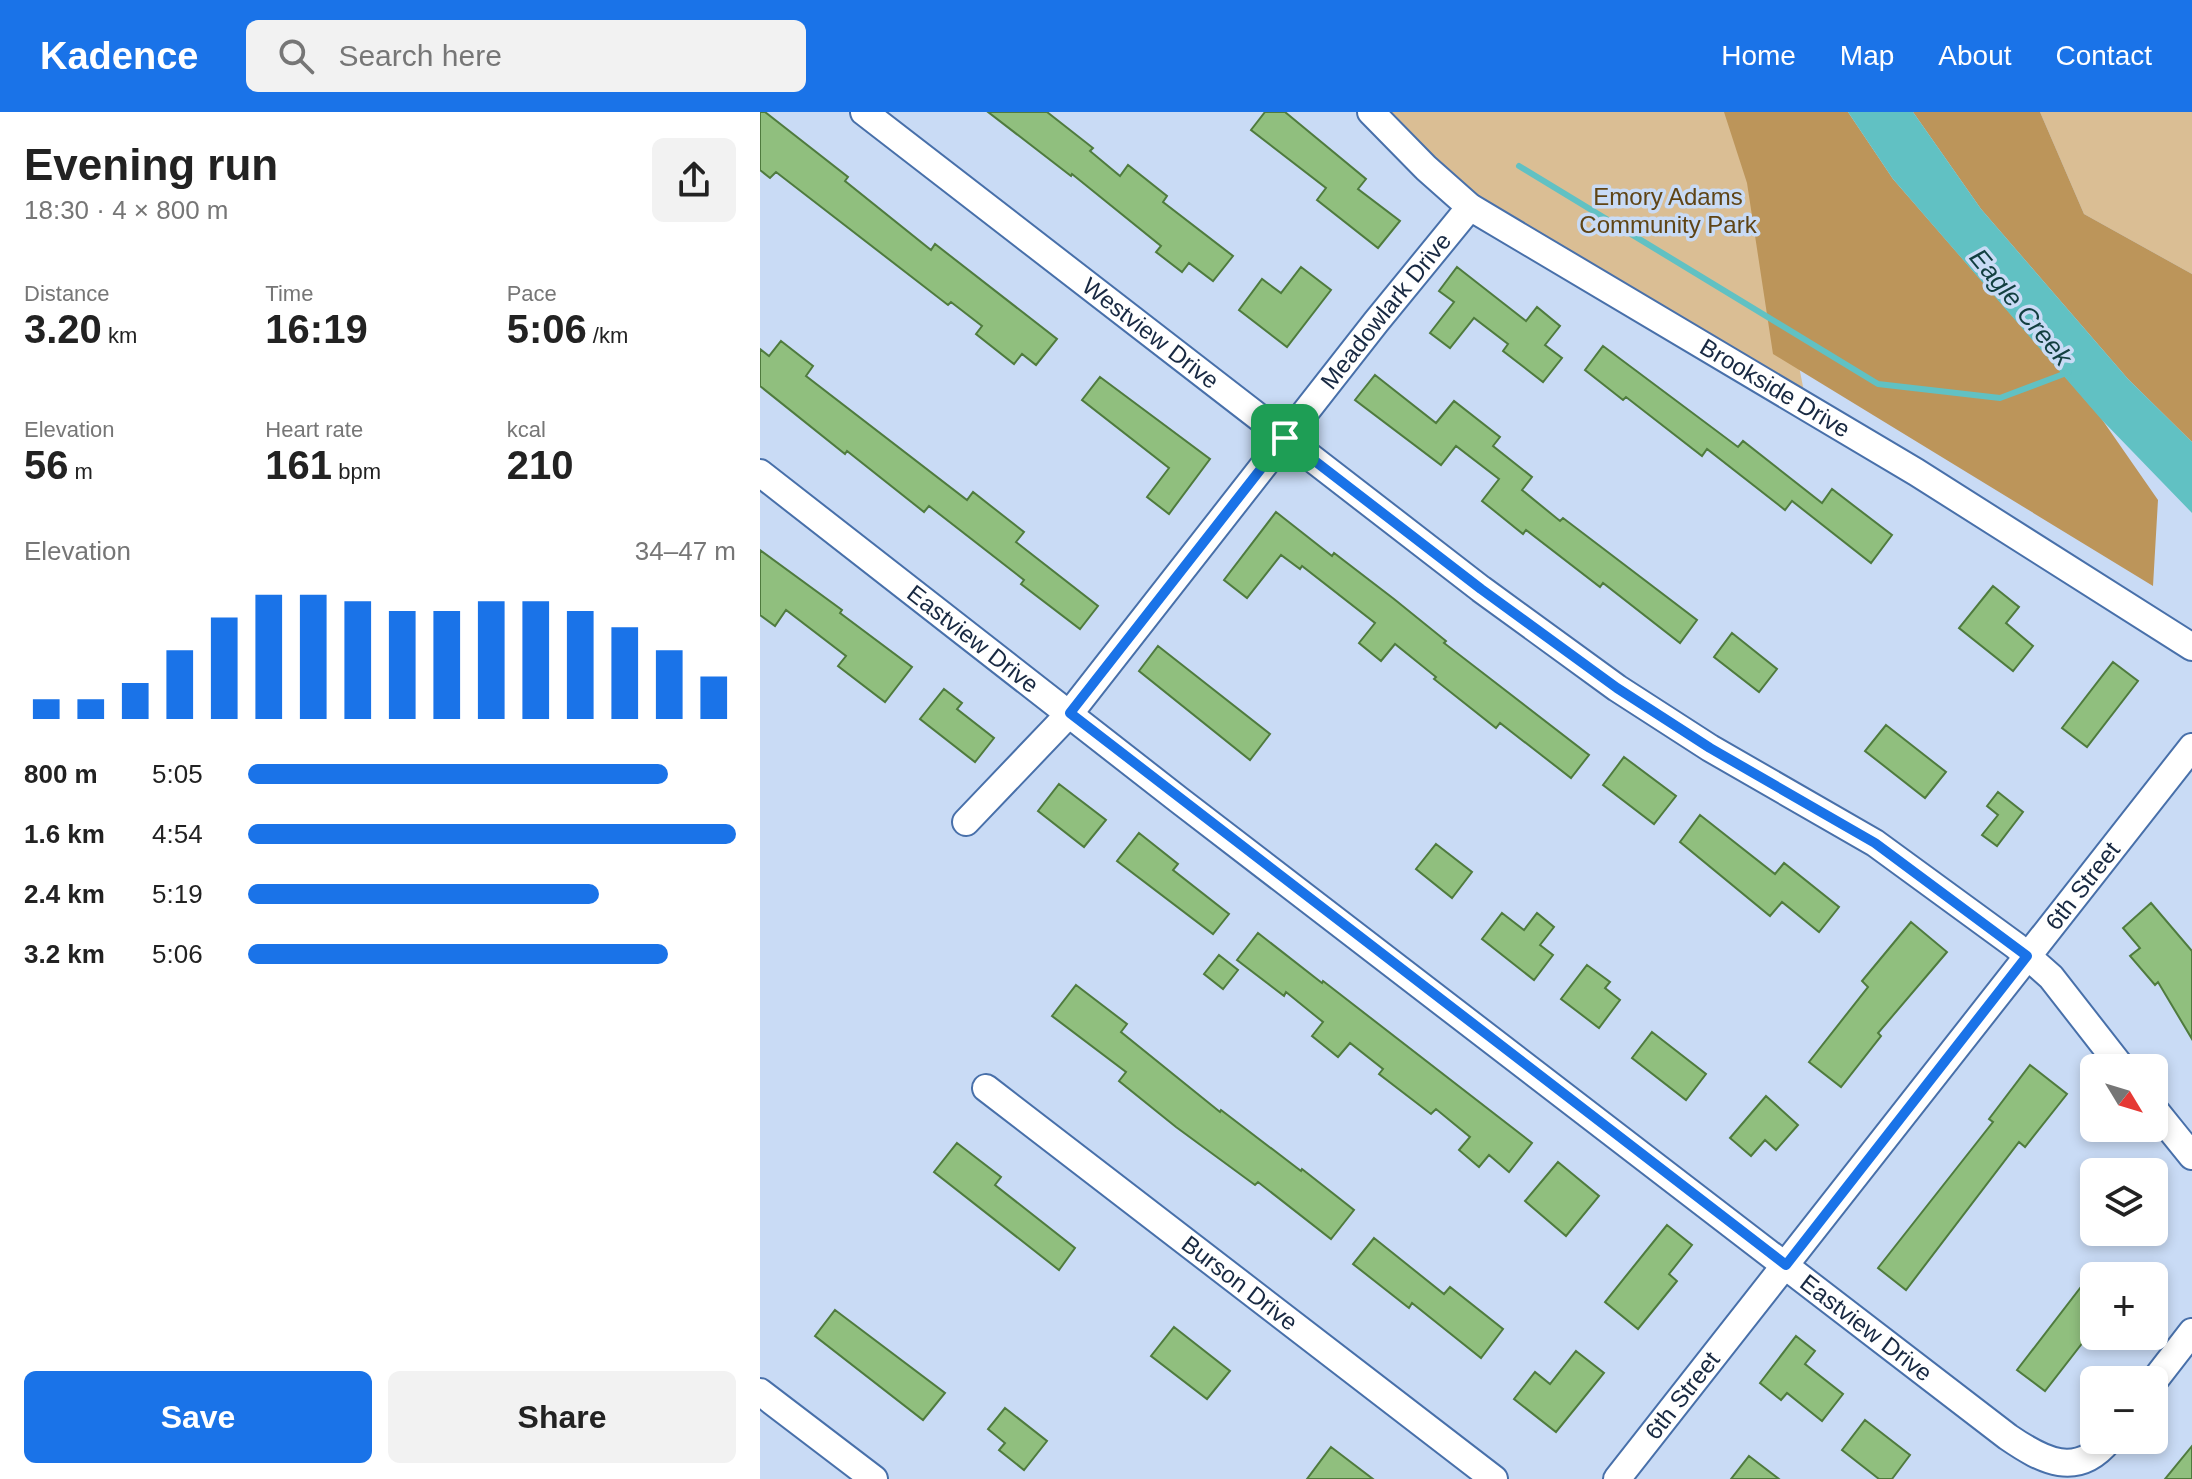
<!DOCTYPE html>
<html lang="en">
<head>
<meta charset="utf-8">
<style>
  body { margin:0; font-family:Arial,sans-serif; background:#f2f2f2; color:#222; height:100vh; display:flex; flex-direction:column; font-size:30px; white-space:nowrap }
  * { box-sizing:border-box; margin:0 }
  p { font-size:26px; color:#767676 }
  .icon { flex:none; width:44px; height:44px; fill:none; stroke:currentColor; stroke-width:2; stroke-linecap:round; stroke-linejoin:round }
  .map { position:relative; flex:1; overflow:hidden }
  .sheet { display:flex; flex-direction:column; background:#fff; width:760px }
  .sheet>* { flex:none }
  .needle { width:52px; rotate:128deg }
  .controls { position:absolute; left:1320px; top:942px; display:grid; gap:16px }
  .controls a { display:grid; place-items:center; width:88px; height:88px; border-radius:12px; background:#fff; box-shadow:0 4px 12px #0003; font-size:40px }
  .pin { position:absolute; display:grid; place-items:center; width:68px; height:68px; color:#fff; margin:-34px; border-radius:16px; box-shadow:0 4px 12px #0006 }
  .round { display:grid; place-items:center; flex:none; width:84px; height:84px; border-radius:12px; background:#f2f2f2 }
  .head { display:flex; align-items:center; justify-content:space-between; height:136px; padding:0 24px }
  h1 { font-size:44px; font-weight:700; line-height:60px }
  .stats { display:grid; grid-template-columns:repeat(3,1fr); gap:12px; height:136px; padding:8px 24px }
  .stats div { display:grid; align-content:center }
  .stats b { font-size:40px; font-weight:700 }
  .stats small { font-size:22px; font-weight:400 }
  .stats p { font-size:22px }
  .chart { height:224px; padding:16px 24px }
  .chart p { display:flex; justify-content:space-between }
  .chart svg { width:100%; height:144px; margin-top:8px; stroke:#1a73e8; stroke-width:6 }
  .action { display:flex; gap:16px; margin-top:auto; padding:16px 24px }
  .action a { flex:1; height:92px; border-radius:12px; background:#1a73e8; color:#fff; font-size:32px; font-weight:700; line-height:92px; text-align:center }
  .action a+a { background:#f2f2f2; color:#222 }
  ul { padding:0 24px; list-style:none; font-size:26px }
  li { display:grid; grid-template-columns:128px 96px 1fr; align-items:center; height:60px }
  li i { height:20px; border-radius:10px; background:#1a73e8 }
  header { display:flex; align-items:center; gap:48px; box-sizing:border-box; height:112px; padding:0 40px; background:#1a73e8; color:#fff }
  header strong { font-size:38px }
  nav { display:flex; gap:44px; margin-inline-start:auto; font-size:28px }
  .search { width:560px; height:72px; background:#f2f2f2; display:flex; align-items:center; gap:20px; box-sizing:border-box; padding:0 28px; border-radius:12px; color:#767676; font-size:30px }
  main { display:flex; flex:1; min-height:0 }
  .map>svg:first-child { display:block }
  .green { fill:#dabe94 }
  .forest { fill:#bc955a }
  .water { fill:#61c1c3 }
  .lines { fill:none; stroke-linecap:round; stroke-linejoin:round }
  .stream { stroke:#61c1c3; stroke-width:6 }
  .building { fill:#90bf7e; stroke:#4f7b3e; stroke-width:2 }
  .minor-casing { stroke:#4870aa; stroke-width:30 }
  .minor { stroke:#fff; stroke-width:26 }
  .route-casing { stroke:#fff; stroke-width:16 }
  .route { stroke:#1a73e8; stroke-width:10 }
  .labels { text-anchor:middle; stroke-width:7; stroke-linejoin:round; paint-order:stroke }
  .park-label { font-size:24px; fill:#5f4415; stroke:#c9dbf5 }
  .street-label { font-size:24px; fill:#182942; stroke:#c9dbf5 }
  .water-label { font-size:26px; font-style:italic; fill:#123f40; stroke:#c9dbf5 }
</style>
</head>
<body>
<header>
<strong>Kadence</strong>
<div class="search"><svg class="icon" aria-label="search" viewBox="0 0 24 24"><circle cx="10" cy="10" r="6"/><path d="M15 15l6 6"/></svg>Search here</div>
<nav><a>Home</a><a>Map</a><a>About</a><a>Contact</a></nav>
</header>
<main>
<section class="sheet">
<div class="head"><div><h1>Evening run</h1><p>18:30 · 4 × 800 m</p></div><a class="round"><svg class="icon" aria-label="share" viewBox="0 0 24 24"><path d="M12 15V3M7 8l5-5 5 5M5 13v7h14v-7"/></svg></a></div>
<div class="stats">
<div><p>Distance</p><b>3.20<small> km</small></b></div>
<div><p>Time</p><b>16:19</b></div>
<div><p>Pace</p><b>5:06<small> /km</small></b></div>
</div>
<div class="stats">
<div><p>Elevation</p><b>56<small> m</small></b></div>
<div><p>Heart rate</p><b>161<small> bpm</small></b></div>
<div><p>kcal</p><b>210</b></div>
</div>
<div class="chart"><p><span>Elevation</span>34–47 m</p>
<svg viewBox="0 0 160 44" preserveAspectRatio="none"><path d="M5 44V38M15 44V38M25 44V33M35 44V23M45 44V13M55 44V6M65 44V6M75 44V8M85 44V11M95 44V11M105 44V8M115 44V8M125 44V11M135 44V16M145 44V23M155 44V31"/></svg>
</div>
<ul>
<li><b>800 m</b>5:05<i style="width:86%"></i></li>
<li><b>1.6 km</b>4:54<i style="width:100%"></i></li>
<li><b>2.4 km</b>5:19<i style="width:72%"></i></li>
<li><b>3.2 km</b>5:06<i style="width:86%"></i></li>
</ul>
<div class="action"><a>Save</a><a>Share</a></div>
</section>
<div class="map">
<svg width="1432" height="1367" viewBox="0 0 1432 1367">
  <rect width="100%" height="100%" fill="#c9dbf5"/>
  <path class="green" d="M611,0H989L1047,295L710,95Z
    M1280,0H1432V162L1324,102Z"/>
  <path class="forest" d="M964,0H1088L1133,67L1341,306L1398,388L1393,474L1013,242L987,71Z
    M1153,0H1280L1324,102L1432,162V330L1368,267L1221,97Z"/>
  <path class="water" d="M1088,0H1153L1221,97L1368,267L1432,330V401L1341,307L1133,67Z"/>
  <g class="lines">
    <path class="stream" d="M759,54L1118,272L1240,286L1309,260"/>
  </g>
  <path class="building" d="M0,0H5L88,65L85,69L171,138L175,132L297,227L276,253L262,242L254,252L216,222L222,214L191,190L188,193L16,60L10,66L0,58Z
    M228,0H287L333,36L330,39L360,64L368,53L407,84L403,90L473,144L453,169L429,151L422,160L396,140L401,134L312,62L311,64Z
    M505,0H525L606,67L598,77L640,109L618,136L557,88L566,76L491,18Z
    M541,155L571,178L527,235L479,198L502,167L521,181Z
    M697,155L766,209L777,195L800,214L785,233L802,246L783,270L743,239L748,232L714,206L690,236L670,221L694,190L679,179Z
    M21,229L53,254L46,264L207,388L213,380L264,420L256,430L338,494L320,517L261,472L264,468L169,394L164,400L87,339L85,342L0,274V237L9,244Z
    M843,234L978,335L983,329L1062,391L1072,377L1132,423L1111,451L1032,389L1025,398L947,337L942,344L866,285L863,288L825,258Z
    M615,263L676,311L694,289L740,325L733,334L772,365L762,378L800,409L803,406L937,508L920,531L843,471L840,475L766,418L763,422L722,389L739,367L696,334L681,353L595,288Z
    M340,265L450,347L409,402L387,385L409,356L322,288Z
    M516,400L572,444L574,441L634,487L686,529L684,531L829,643L811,666L740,611L736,616L674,567L676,565L635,532L621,549L599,531L615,511L542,454L540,457L521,443L487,486L464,468Z
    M0,438L82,498L80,501L152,555L125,590L78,554L86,544L26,498L15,514L0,503Z
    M1233,474L1259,495L1246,511L1273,534L1253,559L1199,516Z
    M972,521L1017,557L999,580L954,545Z
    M398,534L510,622L490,648L379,559Z
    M1353,550L1378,569L1327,635L1302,616Z
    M184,577L202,591L197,597L234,626L215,650L160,607Z
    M1126,613L1186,660L1165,686L1105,639Z
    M864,645L916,684L894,712L843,673Z
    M299,672L346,708L324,735L278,699Z
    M1238,680L1263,700L1237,734L1222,723L1238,703L1227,694Z
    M940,703L1015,762L1024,751L1079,795L1059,820L1022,790L1010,804L920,730Z
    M379,721L418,752L413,758L469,802L453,822L357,749Z
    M676,732L712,760L692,786L656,757Z
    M1391,791L1432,839V927L1398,870L1395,873L1370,844L1380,836L1363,816Z
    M742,801L764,818L777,801L794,815L780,833L793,843L774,868L722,827Z
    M1151,810L1187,840L1118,921L1121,924L1081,975L1049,950L1108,875L1102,869Z
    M498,821L562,871L563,869L772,1031L749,1060L729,1043L719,1055L699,1038L710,1025L676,997L671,1002L619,962L623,957L590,931L578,945L552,924L563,910L526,880L524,884L477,848Z
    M459,843L478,858L463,877L444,862Z
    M827,853L850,870L845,876L860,888L839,916L801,887Z
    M316,873L367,912L361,920L460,1000L461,998L541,1059L542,1057L594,1098L571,1127L498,1070L495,1073L416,1015L359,969L366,960L292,904Z
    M892,920L946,962L926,988L872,946Z
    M1270,953L1307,982L1265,1035L1259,1030L1146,1178L1118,1156L1233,1010L1229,1007Z
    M1006,984L1038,1013L1016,1038L1005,1028L991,1044L970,1026Z
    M197,1031L241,1065L235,1073L315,1136L299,1158L174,1060Z
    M798,1050L839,1084L806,1124L765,1089Z
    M907,1113L932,1133L909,1162L917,1169L878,1217L845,1190Z
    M614,1126L684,1182L690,1175L743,1217L721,1246L652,1191L649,1196L593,1152Z
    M1334,1158V1216L1285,1279L1257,1258Z
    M75,1198L185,1281L163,1308L55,1224Z
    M414,1215L470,1259L447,1287L391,1244Z
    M1036,1224L1055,1239L1045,1252L1083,1282L1062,1309L1027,1281L1021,1288L1000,1271Z
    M816,1239L844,1261L796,1320L754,1287L775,1260L790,1272Z
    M245,1296L287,1329L264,1358L239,1338L245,1331L228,1317Z
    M1105,1308L1150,1343L1132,1367H1119L1082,1338Z
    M1432,1334V1367H1405Z
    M571,1335L613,1367H547Z
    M989,1344L1019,1367H971Z"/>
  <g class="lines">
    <defs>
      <g id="minor">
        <path id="s1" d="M104,0L721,477L857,576L950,636L1115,731L1256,834L1291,865L1362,956"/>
        <path id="s2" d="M611,0L666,56L710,95L1156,360L1432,535"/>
        <path id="s3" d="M0,361L419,688L1248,1325C1283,1349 1317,1367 1349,1328"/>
        <path id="s4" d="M206,710L310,601L616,210L710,95"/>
        <path id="s5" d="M226,976L734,1367"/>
        <path d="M1394,997L1432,1044"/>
        <path d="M1394,1269L1432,1220"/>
        <path d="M0,1280L114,1367"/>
        <path id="s6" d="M857,1367L1432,635"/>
      </g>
    </defs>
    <use href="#minor" class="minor-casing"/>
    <use href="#minor" class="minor"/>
  </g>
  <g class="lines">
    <defs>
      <path id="route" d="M525,326L721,477L857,576L950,636L1115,731L1267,844L1026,1153L310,601Z"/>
    </defs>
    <use href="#route" class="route-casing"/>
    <use href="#route" class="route"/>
  </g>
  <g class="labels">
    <g class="park-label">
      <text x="908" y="93">Emory Adams<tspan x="908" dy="28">Community Park</tspan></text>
    </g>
    <g class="street-label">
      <text dy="8" stroke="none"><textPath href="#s4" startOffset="662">Meadowlark Drive</textPath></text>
      <text dy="8" stroke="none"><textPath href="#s1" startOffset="362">Westview Drive</textPath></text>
      <text dy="8" stroke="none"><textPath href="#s2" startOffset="492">Brookside Drive</textPath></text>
      <text dy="8" stroke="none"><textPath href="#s3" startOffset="270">Eastview Drive</textPath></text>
      <text dy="8" stroke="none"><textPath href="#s6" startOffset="754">6th Street</textPath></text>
      <text dy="8" stroke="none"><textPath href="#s5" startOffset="320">Burson Drive</textPath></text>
      <text dy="8" stroke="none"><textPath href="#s3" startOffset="1398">Eastview Drive</textPath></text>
      <text dy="8" stroke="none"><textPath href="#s6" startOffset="106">6th Street</textPath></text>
    </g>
    <g class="water-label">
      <text transform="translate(1261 195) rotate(50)" y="9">Eagle Creek</text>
    </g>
  </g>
</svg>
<div class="controls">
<a><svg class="needle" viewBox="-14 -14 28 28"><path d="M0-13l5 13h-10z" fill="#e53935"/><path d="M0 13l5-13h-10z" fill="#767676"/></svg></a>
<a><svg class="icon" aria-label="layers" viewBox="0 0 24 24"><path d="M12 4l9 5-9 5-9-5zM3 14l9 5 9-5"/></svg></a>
<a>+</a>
<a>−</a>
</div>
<div class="pin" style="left:525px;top:326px;background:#1e9e55"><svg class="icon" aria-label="arrive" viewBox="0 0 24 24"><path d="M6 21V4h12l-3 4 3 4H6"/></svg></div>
</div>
</main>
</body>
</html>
